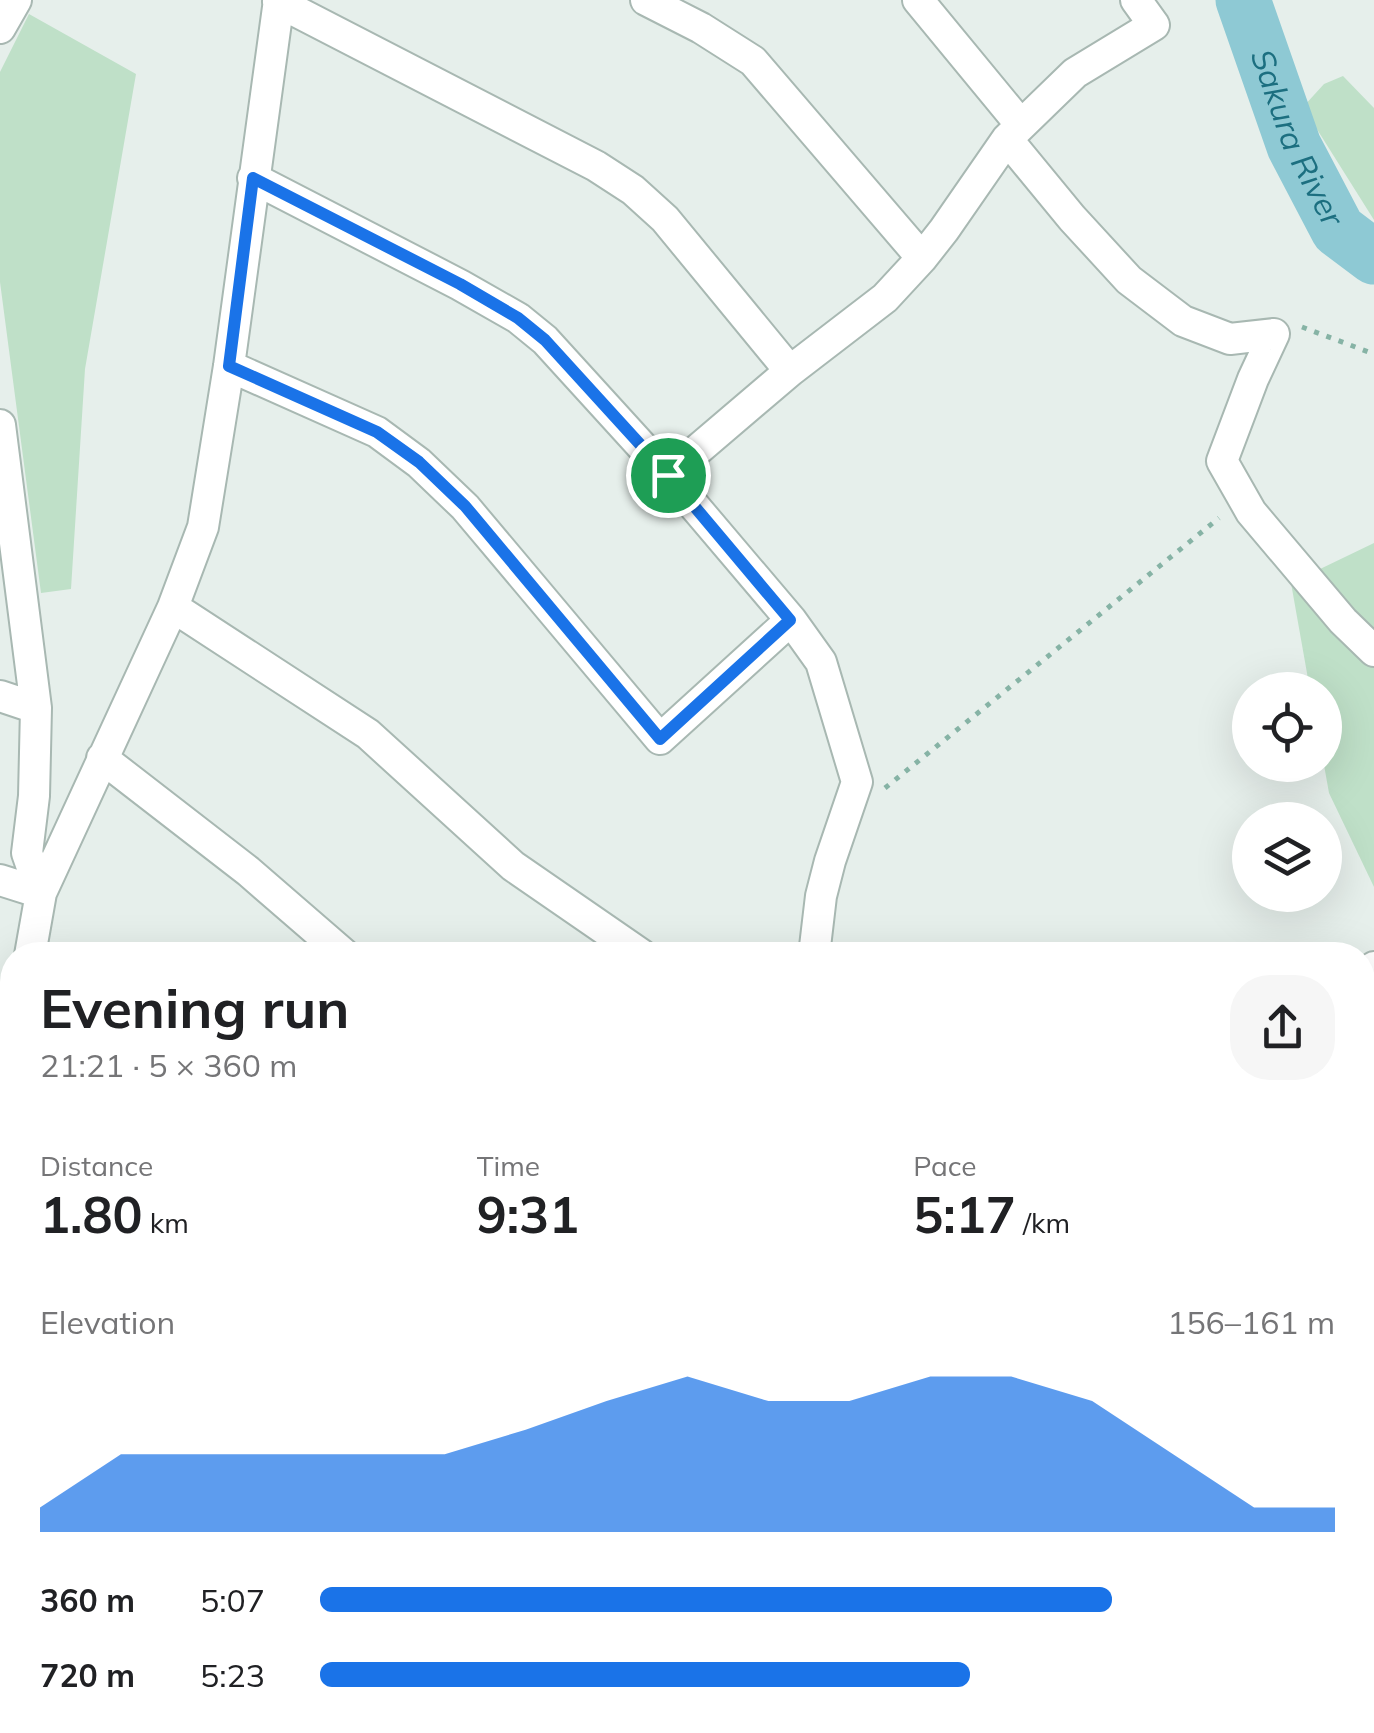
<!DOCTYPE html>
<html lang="en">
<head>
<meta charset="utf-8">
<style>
  body { margin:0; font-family:Mulish,sans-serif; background:#f6f6f6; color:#202124; height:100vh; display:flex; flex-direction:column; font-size:38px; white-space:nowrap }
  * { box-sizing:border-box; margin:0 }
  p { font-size:32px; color:#757577 }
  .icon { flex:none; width:55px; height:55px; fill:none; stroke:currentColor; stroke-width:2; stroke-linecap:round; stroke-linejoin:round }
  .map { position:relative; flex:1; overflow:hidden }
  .sheet { position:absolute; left:0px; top:942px; width:1375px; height:792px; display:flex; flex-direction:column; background:#fff; border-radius:40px 40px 0 0; box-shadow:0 10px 40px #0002 }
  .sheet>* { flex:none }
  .buttons { position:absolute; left:1232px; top:672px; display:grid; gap:20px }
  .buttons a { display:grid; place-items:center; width:110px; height:110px; border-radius:50%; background:#fff; box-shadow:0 10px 40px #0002; font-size:50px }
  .pin { position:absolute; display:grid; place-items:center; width:85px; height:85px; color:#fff; margin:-42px; border:5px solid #fff; border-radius:50%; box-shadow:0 2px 10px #0007 }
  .round { display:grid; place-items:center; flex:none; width:105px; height:105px; border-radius:40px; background:#f6f6f6 }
  .headline { display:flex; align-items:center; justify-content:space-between; height:170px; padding:0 40px }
  h1 { font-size:55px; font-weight:700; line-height:75px }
  .figures { display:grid; grid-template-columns:repeat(3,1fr); gap:15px; height:170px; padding:10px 40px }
  .figures div { display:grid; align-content:center }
  .figures b { font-size:50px; font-weight:700 }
  .figures small { font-size:28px; font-weight:400 }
  .figures p { font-size:28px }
  .chart { height:280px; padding:20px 40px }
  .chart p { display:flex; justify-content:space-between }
  .chart svg { width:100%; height:180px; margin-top:10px; fill:#1a73e8; opacity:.7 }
  ul { padding:0 40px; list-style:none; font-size:32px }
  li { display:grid; grid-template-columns:160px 120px 1fr; align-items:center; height:75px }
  li i { height:25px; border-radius:12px; background:#1a73e8 }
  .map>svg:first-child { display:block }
  .green { fill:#bfe0c8 }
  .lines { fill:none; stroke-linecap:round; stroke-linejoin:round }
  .river { stroke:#8ec9d4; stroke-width:55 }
  .minor-casing { stroke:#a8b8b2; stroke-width:34 }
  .major-casing { stroke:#c2cac8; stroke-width:34 }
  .path { stroke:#86b3a5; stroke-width:5; stroke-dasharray:5 8; stroke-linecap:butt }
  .minor { stroke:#fff; stroke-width:30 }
  .major { stroke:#6aa596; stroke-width:30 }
  .route-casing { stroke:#fff; stroke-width:20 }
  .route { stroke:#1a73e8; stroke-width:12 }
  .labels { text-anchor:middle; stroke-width:9; stroke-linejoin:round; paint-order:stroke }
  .water-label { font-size:32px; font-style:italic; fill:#1c6f80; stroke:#f7fbf9 }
</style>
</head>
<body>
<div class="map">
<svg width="1374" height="1733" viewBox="0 0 1374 1733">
  <rect width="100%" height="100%" fill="#e6efeb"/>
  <path class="green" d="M29,14L136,74L85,369L71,589L41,593L0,282V72Z
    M1343,76L1374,108V220L1303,107L1324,84Z
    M1374,543V887L1329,793L1324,765L1325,690H1310L1291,583Z"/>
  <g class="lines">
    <path class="river" id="s1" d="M1243,0L1294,146L1338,230L1374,257"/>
    <defs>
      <path id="minor" d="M646,0L701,28L753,61L922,258
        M918,0L1021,125
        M278,2L596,166L633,190L665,219L790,371
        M0,28L16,0
        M1007,139L1072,218L1129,280L1183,321L1230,339L1274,334L1253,379L1222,461L1251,512L1343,621L1374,651
        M253,178L460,285L518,318L545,340L668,475L791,620L821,662L857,782L830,861L821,896L814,955
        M229,366L377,432L419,463L465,507L660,739L791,620
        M0,425L36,708L34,796L27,853L41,893
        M668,475L790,371L885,298L922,258L944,230L1007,139L1075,73L1154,25L1136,0
        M173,607L368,734L513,866L642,955
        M0,696L36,708
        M102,758L248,871L345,955
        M0,880L41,893
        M30,955L41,893L173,607L203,527L229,366L279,0
        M1362,976L1374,967
        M0,999L12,1002
        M0,1102L12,1043
        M1362,1440L1374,1436
        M503,1723V1722
        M268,1733L272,1722
        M977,1733L987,1722
        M1108,1733L1117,1722"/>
      <path id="major" d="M0,1534L12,1533
        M1213,1722L1231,1733"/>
    </defs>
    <use href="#minor" class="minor-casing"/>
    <use href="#major" class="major-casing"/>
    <path class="path" d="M1302,327L1374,354
      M885,788L1219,518"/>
    <use href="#minor" class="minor"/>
    <use href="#major" class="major"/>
  </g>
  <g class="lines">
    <defs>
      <path id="route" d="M253,178L460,284L518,318L545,340L668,475L790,620L660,739L465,506L419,462L377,432L229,366Z"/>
    </defs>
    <use href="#route" class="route-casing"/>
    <use href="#route" class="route"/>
  </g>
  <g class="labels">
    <g class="water-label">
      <text dy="11" stroke="none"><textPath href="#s1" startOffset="148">Sakura River</textPath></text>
    </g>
  </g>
</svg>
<div class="buttons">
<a><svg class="icon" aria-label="locate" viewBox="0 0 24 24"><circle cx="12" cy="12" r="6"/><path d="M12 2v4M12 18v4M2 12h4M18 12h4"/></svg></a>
<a><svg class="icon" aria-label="layers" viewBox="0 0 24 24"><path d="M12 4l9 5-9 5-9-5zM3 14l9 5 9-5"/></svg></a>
</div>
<div class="pin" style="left:668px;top:475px;background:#1e9e55"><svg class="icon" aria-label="arrive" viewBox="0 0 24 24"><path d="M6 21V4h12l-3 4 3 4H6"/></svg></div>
<section class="sheet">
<div class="headline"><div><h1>Evening run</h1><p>21:21 · 5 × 360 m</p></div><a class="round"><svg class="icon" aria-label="share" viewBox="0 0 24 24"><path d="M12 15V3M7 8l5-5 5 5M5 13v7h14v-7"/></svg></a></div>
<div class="figures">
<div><p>Distance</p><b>1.80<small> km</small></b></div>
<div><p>Time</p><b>9:31</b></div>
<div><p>Pace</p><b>5:17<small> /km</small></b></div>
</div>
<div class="chart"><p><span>Elevation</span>156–161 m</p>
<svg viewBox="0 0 160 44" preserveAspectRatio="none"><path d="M0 44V38L10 25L20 25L30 25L40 25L50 25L60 19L70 12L80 6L90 12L100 12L110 6L120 6L130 12L140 25L150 38L160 38V44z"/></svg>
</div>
<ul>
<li><b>360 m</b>5:07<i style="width:78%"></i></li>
<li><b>720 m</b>5:23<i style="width:64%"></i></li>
</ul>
</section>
</div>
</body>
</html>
